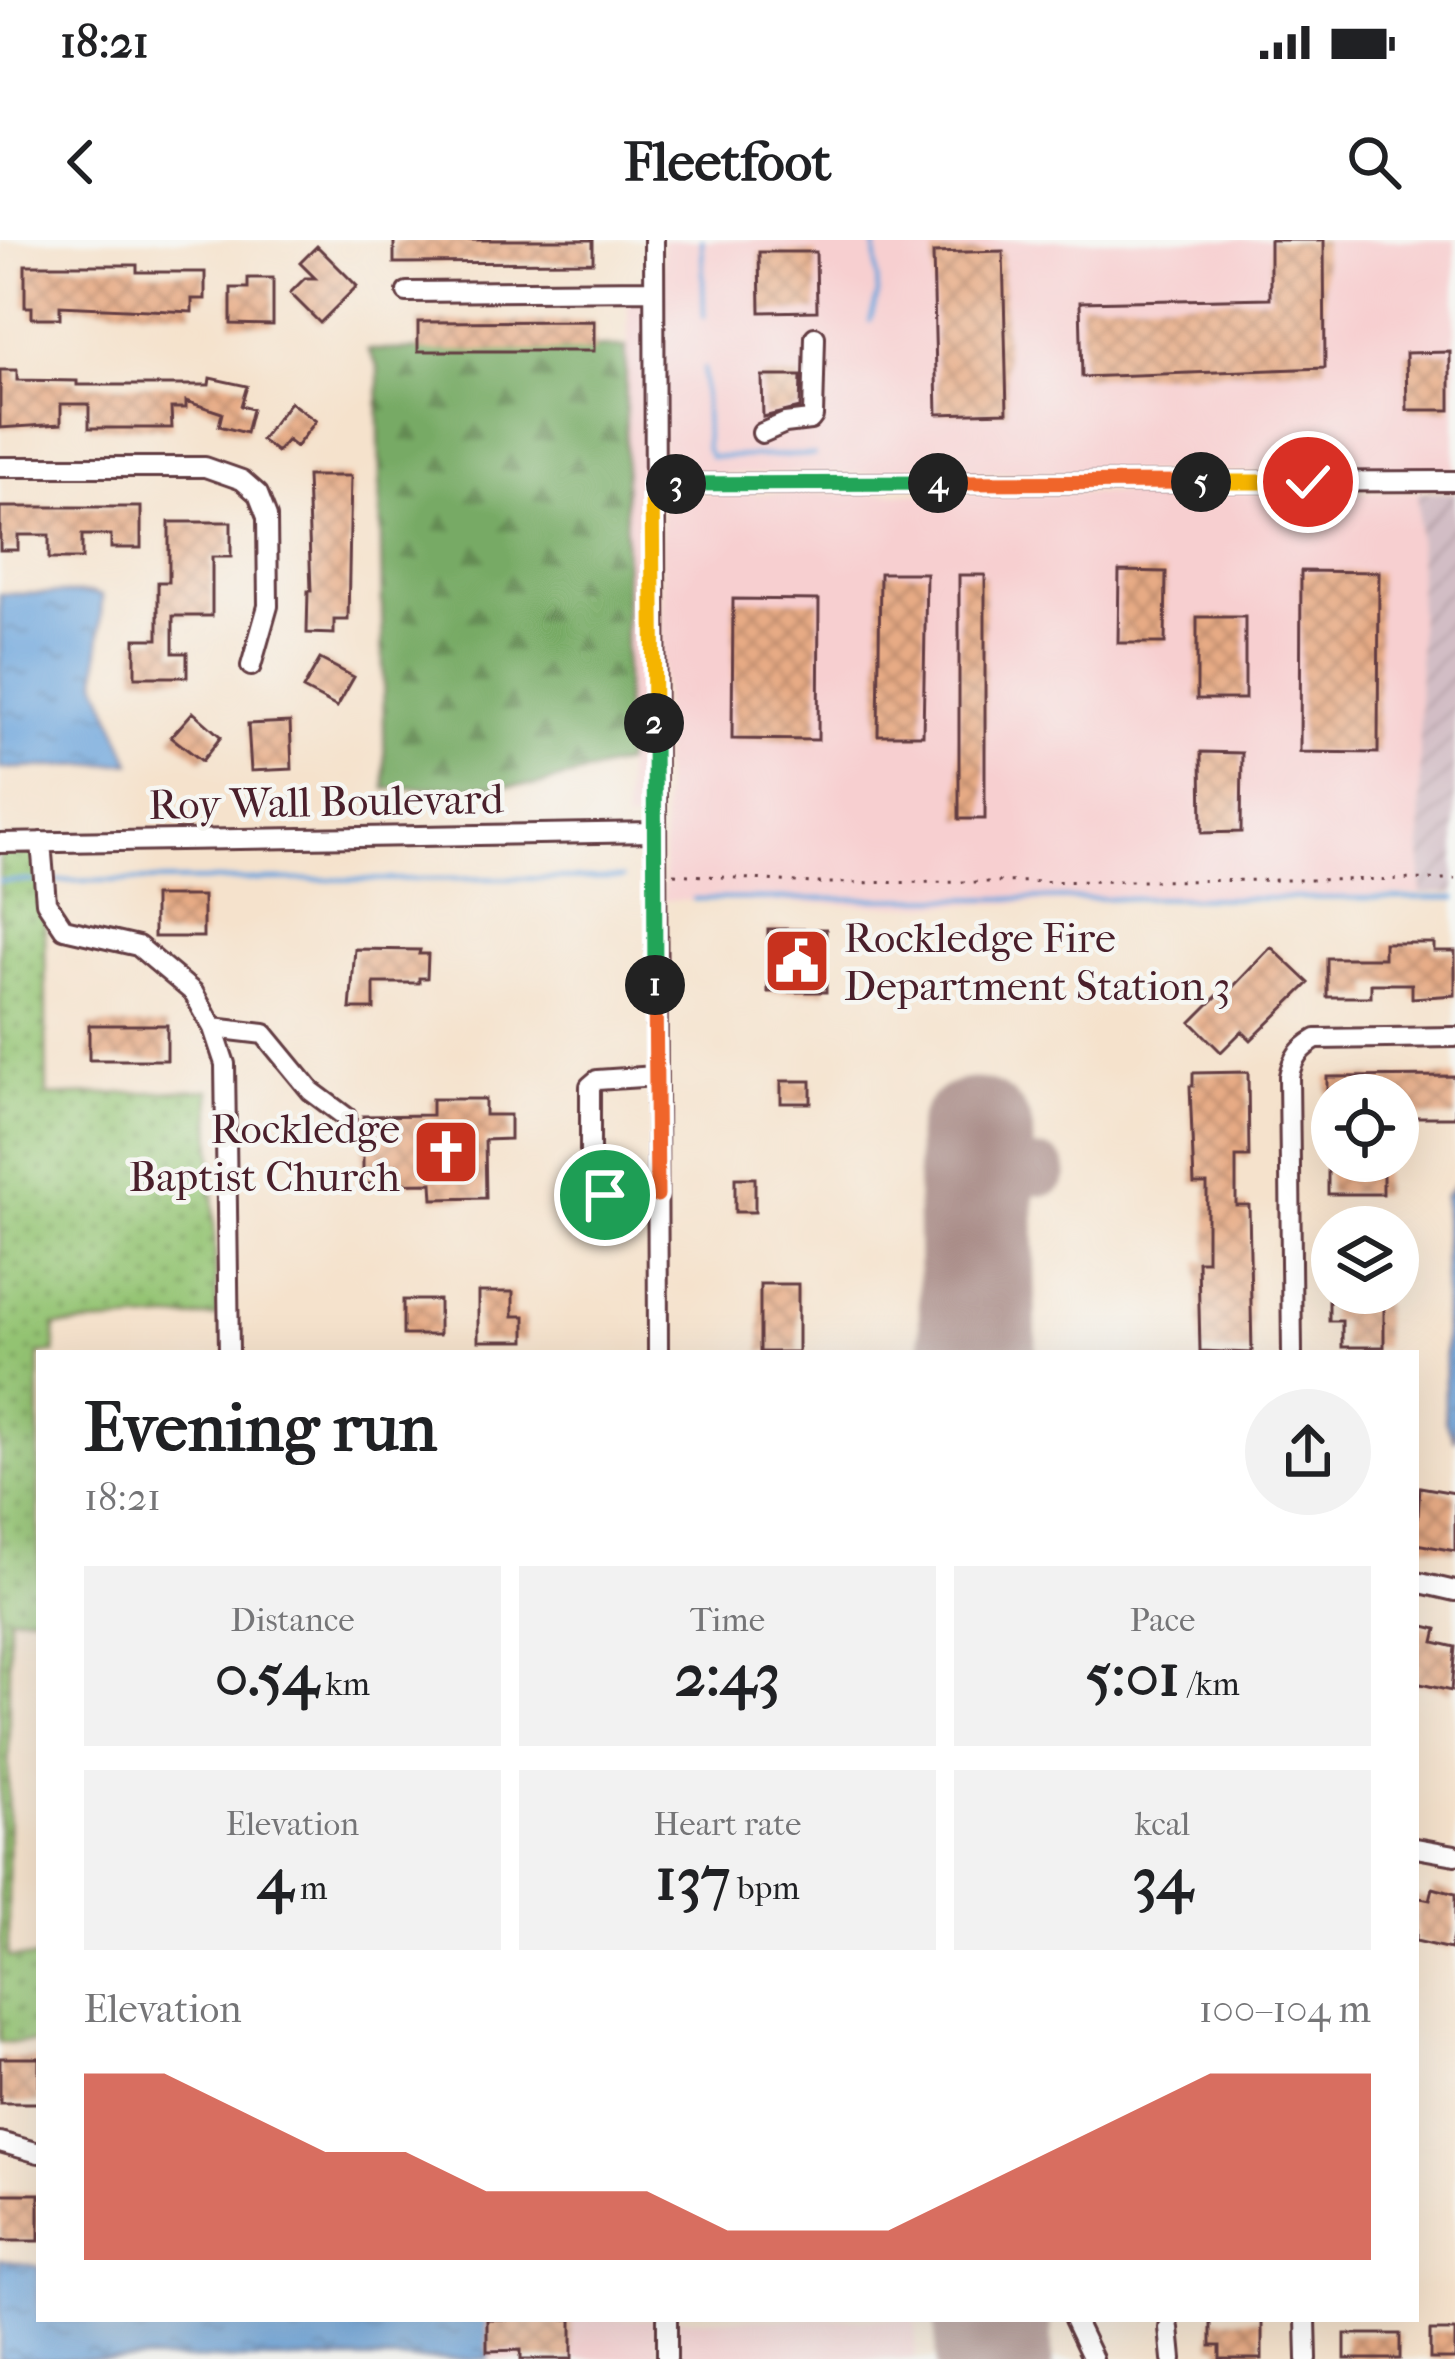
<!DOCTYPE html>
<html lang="en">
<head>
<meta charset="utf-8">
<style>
  body { margin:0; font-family:"IM FELL French Canon",serif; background:#f2f2f2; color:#202124; height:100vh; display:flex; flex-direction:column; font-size:45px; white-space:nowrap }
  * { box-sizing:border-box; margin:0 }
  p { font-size:39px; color:#757577 }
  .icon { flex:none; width:66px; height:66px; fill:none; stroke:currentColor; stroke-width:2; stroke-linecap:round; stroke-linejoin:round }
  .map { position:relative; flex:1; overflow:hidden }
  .sheet { position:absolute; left:36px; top:1110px; width:1383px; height:972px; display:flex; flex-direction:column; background:#fff; border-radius:0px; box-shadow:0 12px 48px #0002 }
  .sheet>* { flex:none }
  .buttons { position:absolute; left:1311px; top:834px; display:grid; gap:24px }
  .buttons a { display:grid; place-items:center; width:108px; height:108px; border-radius:50%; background:#fff; box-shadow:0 12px 48px #0002; font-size:60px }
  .pin { position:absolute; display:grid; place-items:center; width:102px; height:102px; color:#fff; margin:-51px; border:6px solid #fff; border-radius:50%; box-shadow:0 3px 12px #0007 }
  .km { position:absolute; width:60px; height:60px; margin:-30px; border-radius:50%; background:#222; color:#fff; font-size:33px; line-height:60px; text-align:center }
  .round { display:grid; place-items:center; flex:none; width:126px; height:126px; border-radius:63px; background:#f2f2f2 }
  .headline { display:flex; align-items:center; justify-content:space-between; height:204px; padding:0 48px }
  h1 { font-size:66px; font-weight:700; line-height:90px }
  .metrics { display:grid; grid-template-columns:repeat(3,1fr); gap:18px; height:204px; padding:12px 48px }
  .metrics div { display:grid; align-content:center; border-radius:0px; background:#f2f2f2; text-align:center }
  .metrics b { font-size:60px; font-weight:700 }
  .metrics small { font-size:33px; font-weight:400 }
  .metrics p { font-size:33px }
  .chart { height:336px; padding:24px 48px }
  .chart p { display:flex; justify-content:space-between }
  .chart svg { width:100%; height:216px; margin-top:12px; fill:#c8321e; opacity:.7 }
  .status { display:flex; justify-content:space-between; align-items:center; height:84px; padding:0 60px; background:#fff; direction:ltr }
  .status svg { height:33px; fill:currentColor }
  header { display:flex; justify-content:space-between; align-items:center; height:156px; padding:0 48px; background:#fff; font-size:54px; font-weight:700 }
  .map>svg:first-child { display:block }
  .built { fill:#f7cfd0 }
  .industrial { fill:url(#industrial-furrows) }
  .grass { fill:url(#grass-dots); stroke:#6f724f; stroke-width:3 }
  .forest { fill:url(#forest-firs); stroke:#606448; stroke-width:3 }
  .water { fill:url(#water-ripples); stroke:#5c6284; stroke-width:3 }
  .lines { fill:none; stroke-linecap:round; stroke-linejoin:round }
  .stream { stroke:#6da5dc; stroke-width:4.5 }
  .taxiway { stroke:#a0807c; stroke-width:48 }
  .runway { stroke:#a0807c; stroke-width:117 }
  .building { fill:url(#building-cross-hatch) }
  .minor-casing { stroke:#643c43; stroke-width:24 }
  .path { stroke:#643c43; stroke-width:3; stroke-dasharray:3 9; stroke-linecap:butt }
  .minor { stroke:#fff; stroke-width:18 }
  .split-1-casing { stroke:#fff; stroke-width:24 }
  .split-2-casing { stroke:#fff; stroke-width:24 }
  .split-3-casing { stroke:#fff; stroke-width:24 }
  .split-4-casing { stroke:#fff; stroke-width:24 }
  .split-5-casing { stroke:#fff; stroke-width:24 }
  .split-6-casing { stroke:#fff; stroke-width:24 }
  .split-1 { stroke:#f0652b; stroke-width:15 }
  .split-2 { stroke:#22a559; stroke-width:15 }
  .split-3 { stroke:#f5b400; stroke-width:15 }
  .split-4 { stroke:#22a559; stroke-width:15 }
  .split-5 { stroke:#f0652b; stroke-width:15 }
  .split-6 { stroke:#f5b400; stroke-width:15 }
  .labels { text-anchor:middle; stroke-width:9; stroke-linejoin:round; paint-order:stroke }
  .street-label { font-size:42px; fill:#4a1f2b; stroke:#f6f6f2 }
  .poi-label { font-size:42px; fill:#4a1f2b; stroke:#f6f6f2; text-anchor:start }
</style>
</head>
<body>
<div class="status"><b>18:21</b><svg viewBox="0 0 49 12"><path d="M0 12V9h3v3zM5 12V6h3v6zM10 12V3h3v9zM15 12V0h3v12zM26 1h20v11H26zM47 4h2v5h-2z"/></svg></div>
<header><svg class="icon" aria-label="back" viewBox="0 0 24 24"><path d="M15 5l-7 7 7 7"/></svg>Fleetfoot<svg class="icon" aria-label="search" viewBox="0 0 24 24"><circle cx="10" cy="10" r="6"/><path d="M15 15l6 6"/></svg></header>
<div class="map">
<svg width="1455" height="2119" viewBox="0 0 1455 2119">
  <defs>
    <pattern id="industrial-furrows" width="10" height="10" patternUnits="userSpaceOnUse" patternTransform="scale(3)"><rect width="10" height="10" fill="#d2bdc5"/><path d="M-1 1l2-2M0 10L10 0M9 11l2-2" fill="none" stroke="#b6a2a9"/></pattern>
    <pattern id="grass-dots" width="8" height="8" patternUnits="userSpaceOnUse" patternTransform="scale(3)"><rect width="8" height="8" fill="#94c473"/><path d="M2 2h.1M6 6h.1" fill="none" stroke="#7b9f5f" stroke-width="1.8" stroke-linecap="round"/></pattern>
    <pattern id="forest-firs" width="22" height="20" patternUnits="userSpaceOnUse" patternTransform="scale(3)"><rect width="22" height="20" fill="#77aa65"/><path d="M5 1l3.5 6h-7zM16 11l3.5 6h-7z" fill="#648a53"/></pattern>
    <pattern id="water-ripples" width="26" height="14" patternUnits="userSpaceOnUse" patternTransform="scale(3)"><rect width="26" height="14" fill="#6da5dc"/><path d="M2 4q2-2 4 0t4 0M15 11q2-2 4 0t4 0" fill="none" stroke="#5c86b3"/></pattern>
    <pattern id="building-cross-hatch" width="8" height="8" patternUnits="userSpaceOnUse" patternTransform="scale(3)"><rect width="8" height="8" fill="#e7ab85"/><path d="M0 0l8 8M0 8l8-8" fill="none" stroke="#bd8b6d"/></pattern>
  </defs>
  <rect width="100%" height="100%" fill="#f6f6f2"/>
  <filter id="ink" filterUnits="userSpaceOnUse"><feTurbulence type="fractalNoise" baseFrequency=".00833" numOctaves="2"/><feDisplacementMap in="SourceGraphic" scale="24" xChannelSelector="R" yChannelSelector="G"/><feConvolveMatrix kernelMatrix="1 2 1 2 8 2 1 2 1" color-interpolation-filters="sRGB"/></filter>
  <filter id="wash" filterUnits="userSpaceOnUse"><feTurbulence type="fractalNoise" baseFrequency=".004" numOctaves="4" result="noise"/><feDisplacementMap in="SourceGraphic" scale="48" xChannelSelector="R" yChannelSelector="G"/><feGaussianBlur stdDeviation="2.7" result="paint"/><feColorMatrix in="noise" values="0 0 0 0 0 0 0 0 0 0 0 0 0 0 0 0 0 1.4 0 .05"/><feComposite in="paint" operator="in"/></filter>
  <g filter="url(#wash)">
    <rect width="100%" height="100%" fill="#f5e2cc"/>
    <path class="built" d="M663,0H1455V231L662,234Z
      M628,60H646L645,581L625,582Z
      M1418,252L1421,654L905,666L664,660L662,254Z
      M491,2079H658V2119H488Z
      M676,2079H915V2119H676Z"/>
    <path class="industrial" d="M1418,252H1455V653L1421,654Z"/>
    <path class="grass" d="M44,612L47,856L210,850L217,1076L55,1086V1113H39V1375L9,1376L8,1717L39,1718V1803L0,1802V613Z"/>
    <path class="forest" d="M626,107L625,523L537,545L385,549L378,127L368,110Z"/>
    <path class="water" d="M92,353L102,356L97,441L131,523L0,529V354Z
      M1455,944V1200L1445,1181V956Z
      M0,2019L39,2027V2079H491L488,2119H0Z"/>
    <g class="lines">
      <path class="stream" d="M702,0L704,77
        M870,81L878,54L875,0
        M704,129L706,208L711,217L814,215
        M0,641H33
        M57,641L623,638
        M694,659L1455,658"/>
      <path class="taxiway" d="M975,926L1043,932"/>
      <path class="runway" d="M975,897L978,1113
        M993,2079L994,2119"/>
    </g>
    <g id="blocks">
      <path class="building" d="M394,0H593V22L394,23Z
        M1270,0H1324L1325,128L1082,137L1080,62L1270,58Z
        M317,6L357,46L320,83L290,53L305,38H315L300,23Z
        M1003,11L1007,172L937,174L933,13Z
        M759,12H816L817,71L760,72Z
        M25,25H137V32H205V59H192V72L60,66V78H32V67H25Z
        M248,38H273V85L231,84V48H248Z
        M594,81V111H418V82Z
        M1450,112V170H1407L1406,113Z
        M0,130H17V140L77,141V145H209L210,138L247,146L241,166L252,169L246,193L219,186L222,173L186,161V168H171L172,188H89V164H61V184L0,188Z
        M762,136H801L800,168L763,177Z
        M290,162L316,181L296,207L287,200L277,212L261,200Z
        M307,236H351L348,380H334V394L307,393L308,351H311Z
        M0,267H141V308H111V295H82V319H49V295H18V310H0Z
        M169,282H231V317H212V376H173V413H187V437H135V399H158V342H169Z
        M1119,331L1166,332L1165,403H1118Z
        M1301,331L1379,332L1378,513L1300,512Z
        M880,333H926L923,495H878Z
        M959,335H985V579H959Z
        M733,359L819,360L818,500L732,499Z
        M1197,377H1245V459H1197Z
        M320,419L354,437L337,467L303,449Z
        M193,472L221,497L202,521L171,497Z
        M290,482L292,529L251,531L248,484Z
        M1201,512L1242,513L1241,592L1202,593Z
        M154,656H203V697H154Z
        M768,689H826V752H768Z
        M1384,703H1434V711H1455V755L1412,758V744H1371V757H1327V718H1384Z
        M1271,707L1309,743L1251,800L1242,791L1221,812L1191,782L1228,745L1231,749Z
        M355,709L420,710L419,714H428L427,738H419V743H374V769H350Z
        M89,785H167V820H89Z
        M1248,832L1249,917H1236V965H1249L1252,1113L1200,1111L1198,1021H1207V944H1194L1190,846H1193V833Z
        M1455,836V877H1415V890H1398V855H1327V837Z
        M781,841H811V863H781Z
        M432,859H485V875H510V899L485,900L486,958L433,959L432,943L363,944V876L432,875Z
        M1328,921L1383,924V954H1328Z
        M735,938H755V972H735Z
        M760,1044H798V1112H760Z
        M478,1052H513V1076H525V1101H478Z
        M1329,1056H1384V1107H1342V1081H1329Z
        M403,1060H439V1095H403Z
        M1420,1247L1455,1253V1311L1416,1304Z
        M1416,1384L1437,1389L1434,1402L1455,1407L1451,1451L1416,1443Z
        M1433,1648L1455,1654V1688L1450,1709L1416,1701V1657L1430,1660Z
        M0,1818H39V1863H0Z
        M0,1954H39V2001H0Z
        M487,2079H572V2119H521V2110L487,2111Z
        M1211,2079H1262V2119H1220V2106H1211Z
        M1430,2091H1455V2119H1430Z
        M1345,2094H1400V2119H1345Z"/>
    </g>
  </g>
  <g filter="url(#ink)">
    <use href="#blocks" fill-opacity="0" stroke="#643c43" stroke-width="3"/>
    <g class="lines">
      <defs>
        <path id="minor" d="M654,0L658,1113
          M407,52L654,50
          M762,193L785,183L810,180L813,176L815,97
          M0,227H205L242,240L258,254L267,277L268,366L251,426
          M653,244L1455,241
          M41,602L46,662L64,689L138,706L193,752L213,788L225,824L229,1113
          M0,603L654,592
          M213,788L264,794L311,851L346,877
          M656,836L597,840L590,846V949L605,955H657
          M1292,1113L1289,836C1293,817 1299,809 1316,799L1455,797
          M1416,1342L1455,1351
          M1416,1608L1455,1615
          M0,1902L39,1913
          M667,2079V2119
          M1074,2079L1093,2119
          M1306,2079L1307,2119
          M1169,2088L1172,2119"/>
      </defs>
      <use href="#minor" class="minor-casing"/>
      <path class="path" d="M674,634L813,643L1455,639"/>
      <use href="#minor" class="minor"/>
    </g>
  </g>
  <g class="lines" filter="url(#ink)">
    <defs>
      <path id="split-1" d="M605,955H657L655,745"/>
      <path id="split-2" d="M654,483L655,745"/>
      <path id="split-3" d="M654,483L652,244H676"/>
      <path id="split-4" d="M676,244L938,243"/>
      <path id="split-5" d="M938,243L1201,242"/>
      <path id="split-6" d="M1201,242H1308"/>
    </defs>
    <use href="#split-1" class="split-1-casing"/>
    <use href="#split-2" class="split-2-casing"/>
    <use href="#split-3" class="split-3-casing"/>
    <use href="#split-4" class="split-4-casing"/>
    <use href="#split-5" class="split-5-casing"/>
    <use href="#split-6" class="split-6-casing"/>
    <use href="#split-1" class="split-1"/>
    <use href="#split-2" class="split-2"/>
    <use href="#split-3" class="split-3"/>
    <use href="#split-4" class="split-4"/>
    <use href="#split-5" class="split-5"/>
    <use href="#split-6" class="split-6"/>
  </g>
  <defs>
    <symbol id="civic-square" viewBox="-11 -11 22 22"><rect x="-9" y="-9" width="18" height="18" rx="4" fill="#c8321e" stroke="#f6f6f2"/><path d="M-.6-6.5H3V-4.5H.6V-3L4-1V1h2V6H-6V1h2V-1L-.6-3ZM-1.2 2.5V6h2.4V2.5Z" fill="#fff"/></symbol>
    <symbol id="church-square" viewBox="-11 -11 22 22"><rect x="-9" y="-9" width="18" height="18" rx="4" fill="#c8321e" stroke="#f6f6f2"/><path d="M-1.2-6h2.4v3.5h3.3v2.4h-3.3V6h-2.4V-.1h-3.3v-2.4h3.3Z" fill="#fff"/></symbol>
  </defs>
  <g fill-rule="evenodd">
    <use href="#civic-square" x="759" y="683" width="76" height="76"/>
    <use href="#church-square" x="408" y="874" width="76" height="76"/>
  </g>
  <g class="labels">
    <g class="street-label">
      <text transform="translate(326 561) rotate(-1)" y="15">Roy Wall Boulevard</text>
    </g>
    <g class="poi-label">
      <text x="844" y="712">Rockledge Fire<tspan x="844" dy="48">Department Station 3</tspan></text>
      <text x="400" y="903" text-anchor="end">Rockledge<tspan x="400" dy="48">Baptist Church</tspan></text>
    </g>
  </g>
</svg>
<div class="buttons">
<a><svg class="icon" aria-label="locate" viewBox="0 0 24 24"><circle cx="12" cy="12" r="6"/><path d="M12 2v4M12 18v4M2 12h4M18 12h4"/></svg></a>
<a><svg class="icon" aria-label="layers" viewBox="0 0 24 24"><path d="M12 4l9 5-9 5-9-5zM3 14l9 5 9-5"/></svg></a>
</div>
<div class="pin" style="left:605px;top:955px;background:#1e9e55"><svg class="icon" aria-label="arrive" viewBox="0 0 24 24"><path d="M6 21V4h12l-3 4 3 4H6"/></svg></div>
<div class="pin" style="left:1308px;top:242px;background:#d93025"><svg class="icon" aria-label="check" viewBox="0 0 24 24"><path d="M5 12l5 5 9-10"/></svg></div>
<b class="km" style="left:655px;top:745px">1</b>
<b class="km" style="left:654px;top:483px">2</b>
<b class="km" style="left:676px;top:244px">3</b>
<b class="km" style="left:938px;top:243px">4</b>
<b class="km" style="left:1201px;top:242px">5</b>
<section class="sheet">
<div class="headline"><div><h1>Evening run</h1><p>18:21</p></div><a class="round"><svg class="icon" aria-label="share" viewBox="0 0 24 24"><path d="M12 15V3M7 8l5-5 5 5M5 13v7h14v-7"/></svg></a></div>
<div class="metrics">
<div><p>Distance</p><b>0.54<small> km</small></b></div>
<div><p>Time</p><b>2:43</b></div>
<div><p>Pace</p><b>5:01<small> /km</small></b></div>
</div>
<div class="metrics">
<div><p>Elevation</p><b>4<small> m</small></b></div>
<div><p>Heart rate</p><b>137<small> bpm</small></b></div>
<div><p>kcal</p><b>34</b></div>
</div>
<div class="chart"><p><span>Elevation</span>100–104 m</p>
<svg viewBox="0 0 160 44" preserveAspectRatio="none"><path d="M0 44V6L10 6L20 14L30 22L40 22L50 30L60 30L70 30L80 38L90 38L100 38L110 30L120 22L130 14L140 6L150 6L160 6V44z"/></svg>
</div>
</section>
</div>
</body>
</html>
